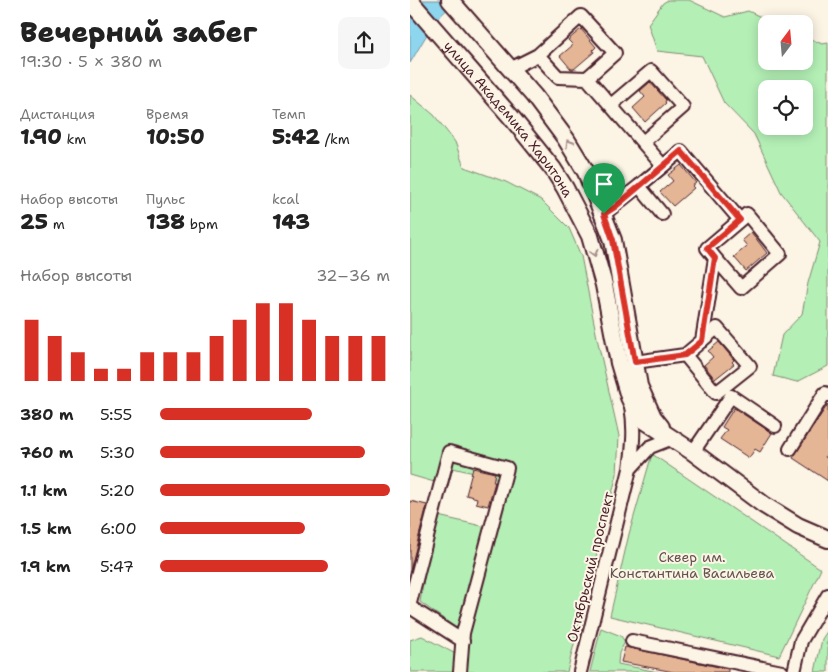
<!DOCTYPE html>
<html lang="ru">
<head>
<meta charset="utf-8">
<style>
  body { margin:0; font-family:"Shantell Sans",sans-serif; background:#f6f6f6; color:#222; height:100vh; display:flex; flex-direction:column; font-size:19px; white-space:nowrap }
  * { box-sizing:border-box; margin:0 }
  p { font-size:16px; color:#767676 }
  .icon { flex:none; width:28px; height:28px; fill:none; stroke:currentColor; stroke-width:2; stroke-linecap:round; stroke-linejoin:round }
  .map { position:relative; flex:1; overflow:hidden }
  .side { display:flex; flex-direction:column; background:#fff; width:410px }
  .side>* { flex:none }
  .needle { width:32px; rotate:16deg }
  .tools { position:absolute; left:348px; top:15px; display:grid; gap:10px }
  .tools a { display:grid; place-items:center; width:55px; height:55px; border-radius:10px; background:#fff; box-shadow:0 2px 12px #0003; font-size:25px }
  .pin { position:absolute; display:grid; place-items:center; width:42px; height:42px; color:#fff; margin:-51px -21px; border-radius:50% 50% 50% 0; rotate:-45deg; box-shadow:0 0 5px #0007 }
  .pin .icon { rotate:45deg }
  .round { display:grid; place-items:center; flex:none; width:52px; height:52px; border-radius:10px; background:#f6f6f6 }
  .headline { display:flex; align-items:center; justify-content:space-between; height:85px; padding:0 20px }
  h1 { font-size:28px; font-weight:800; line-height:38px }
  .stats { display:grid; grid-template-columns:repeat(3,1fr); gap:8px; height:85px; padding:5px 20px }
  .stats div { display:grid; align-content:center }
  .stats b { font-size:21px; font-weight:800 }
  .stats small { font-size:14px; font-weight:400 }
  .stats p { font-size:14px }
  .chart { height:140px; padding:10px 20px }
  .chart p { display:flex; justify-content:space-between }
  .chart svg { width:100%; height:90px; margin-top:5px; stroke:#d93025; stroke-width:6 }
  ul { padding:0 20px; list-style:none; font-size:16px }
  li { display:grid; grid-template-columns:80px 60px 1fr; align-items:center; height:38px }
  li i { height:12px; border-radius:6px; background:#d93025 }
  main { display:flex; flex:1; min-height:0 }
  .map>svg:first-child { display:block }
  .green { fill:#b4f0b6; stroke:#7f8870; fill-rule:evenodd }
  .water { fill:#8dd6ee; stroke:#728da0 }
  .building { fill:#e5b696; stroke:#4a1f2b }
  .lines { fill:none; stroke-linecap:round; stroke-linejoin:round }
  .minor-casing { stroke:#4a1f2b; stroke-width:16 }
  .major-casing { stroke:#4a1f2b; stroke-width:20 }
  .minor { stroke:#fcf5e5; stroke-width:12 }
  .major { stroke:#fcf5e5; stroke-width:16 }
  .oneway { stroke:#a38a88 }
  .route-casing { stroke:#fff; stroke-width:10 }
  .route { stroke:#d93025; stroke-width:6 }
  .labels { text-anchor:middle; stroke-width:4; stroke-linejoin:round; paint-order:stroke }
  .street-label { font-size:14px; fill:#4a1f2b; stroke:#fcf5e5 }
  .park-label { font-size:14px; fill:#64534e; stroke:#fcf5e5 }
</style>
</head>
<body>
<main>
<section class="side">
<div class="headline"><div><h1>Вечерний забег</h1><p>19:30 · 5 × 380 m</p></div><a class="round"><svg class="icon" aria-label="share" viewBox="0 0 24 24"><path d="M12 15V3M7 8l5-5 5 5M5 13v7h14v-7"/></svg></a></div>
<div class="stats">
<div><p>Дистанция</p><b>1.90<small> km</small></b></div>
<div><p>Время</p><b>10:50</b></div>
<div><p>Темп</p><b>5:42<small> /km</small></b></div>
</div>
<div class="stats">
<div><p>Набор высоты</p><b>25<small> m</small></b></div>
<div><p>Пульс</p><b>138<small> bpm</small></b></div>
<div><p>kcal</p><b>143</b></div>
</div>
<div class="chart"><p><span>Набор высоты</span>32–36 m</p>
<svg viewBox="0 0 160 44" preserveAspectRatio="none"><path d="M5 44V14M15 44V22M25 44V30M35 44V38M45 44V38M55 44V30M65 44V30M75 44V30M85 44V22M95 44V14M105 44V6M115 44V6M125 44V14M135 44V22M145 44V22M155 44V22"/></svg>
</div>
<ul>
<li><b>380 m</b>5:55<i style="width:66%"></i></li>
<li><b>760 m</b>5:30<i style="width:89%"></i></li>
<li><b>1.1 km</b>5:20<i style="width:100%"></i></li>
<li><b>1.5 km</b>6:00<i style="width:63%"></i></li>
<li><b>1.9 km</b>5:47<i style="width:73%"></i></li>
</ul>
</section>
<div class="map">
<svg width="418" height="672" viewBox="0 0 418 672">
  <rect width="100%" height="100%" fill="#fcf5e5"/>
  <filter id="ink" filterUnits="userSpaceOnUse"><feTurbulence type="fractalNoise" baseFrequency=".02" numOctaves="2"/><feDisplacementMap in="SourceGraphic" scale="10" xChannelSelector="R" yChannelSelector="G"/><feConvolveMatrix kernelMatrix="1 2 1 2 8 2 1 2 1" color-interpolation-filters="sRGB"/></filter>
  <g filter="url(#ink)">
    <path class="green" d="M258,0H279L315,17L338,11L366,24H356V61H394V36L412,44L418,43V366L387,382L363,376L372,335L392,314L398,283L410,242L371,192L344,134L314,103L292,56L247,51L238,24L253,3ZM356,89H394V126H356Z
      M0,95L24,115L45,142L54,167L96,182L131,200L159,228L171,256L187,338L209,436L207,474L157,672H0V640L12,636L53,658V633L10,602L21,539L28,516L76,527L89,479L43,468L38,486L0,475Z
      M242,454L411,569L369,656L200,616L219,534Z
      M191,628L211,636L215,642L209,653L208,664L248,672H180Z
      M418,630V641L416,644L418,646V672H405L412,639Z"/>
    <path class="water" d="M0,0H51C26,12 14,41 0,63Z"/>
    <path class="building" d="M171,29L186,47L183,50L184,52L164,69H161L150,56L163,45L158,40Z
      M240,82L256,100L255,102L256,103L235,122L223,108L235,97L230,91Z
      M271,165L286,183L282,186L284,188L263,206L250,192L263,181L258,175Z
      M341,232L357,253L336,271L324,257L337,246L332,240Z
      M309,342L324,360L322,362L324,364L305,379L294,365L303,357L298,351Z
      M418,404V452L415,457L418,459V481L383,458Z
      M324,408L362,433L350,452L345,449L339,458L310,439L317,430L312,427Z
      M63,468L85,473L83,482H85L78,506L66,503L67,498L56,495Z
      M0,501L17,505L0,571Z
      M215,647L318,669V672H264L211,662Z"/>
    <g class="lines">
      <defs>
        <path id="minor" d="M128,55L148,77L177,78
          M100,69L128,55L171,16L205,53L177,78L253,166
          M201,105L241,71L273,107L233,142
          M194,214L229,186
          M252,214L229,186L271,151L330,220L297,248L305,258L292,341
          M305,258L331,288L370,254L337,214L330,220
          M225,362L275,355L307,328L340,366L306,393L275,355
          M380,449L415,393L418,395
          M283,452L321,396L365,426
          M220,469L240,447L263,438
          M0,603L39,452L97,468L53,633L50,672
          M0,607L53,641
          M222,641L372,672
          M170,672L220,469C223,447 225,428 221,406
          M384,672L391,641L418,595"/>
        <g id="major">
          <path d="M40,0L124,96L156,139L176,172L203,240L229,386L243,417L251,427"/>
          <path id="s1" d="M0,1L102,118L143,169L155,188L180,236L194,285L209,363L219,397L226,412L234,420L283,452L354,505L388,526L418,539"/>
        </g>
      </defs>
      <use href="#minor" class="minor-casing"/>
      <use href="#major" class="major-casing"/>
      <use href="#minor" class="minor"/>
      <use href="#major" class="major"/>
    </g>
    <defs><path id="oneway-chevron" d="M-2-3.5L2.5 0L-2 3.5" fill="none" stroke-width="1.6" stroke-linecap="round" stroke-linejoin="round" transform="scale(1.25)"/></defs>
    <g class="oneway">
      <use href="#oneway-chevron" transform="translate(159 143) rotate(-122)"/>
      <use href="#oneway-chevron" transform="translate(184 253) rotate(74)"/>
    </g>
  </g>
  <g class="lines" filter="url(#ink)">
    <defs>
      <path id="route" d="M271,151L330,220L297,248L305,258L292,341L275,355L225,362L203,240L194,214L205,207Z"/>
    </defs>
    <use href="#route" class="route-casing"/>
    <use href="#route" class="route"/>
  </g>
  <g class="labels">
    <g class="street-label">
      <text dy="5" stroke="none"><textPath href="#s1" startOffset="154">улица Академика Харитона</textPath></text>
      <text transform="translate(180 567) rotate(-76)" y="5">Октябрьский проспект</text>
    </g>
    <g class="park-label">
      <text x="282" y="562">Сквер им.<tspan x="282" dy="16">Константина Васильева</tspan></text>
    </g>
  </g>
</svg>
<div class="tools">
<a><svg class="needle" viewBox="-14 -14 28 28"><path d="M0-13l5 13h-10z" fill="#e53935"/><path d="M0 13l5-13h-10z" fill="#767676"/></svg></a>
<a><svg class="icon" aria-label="locate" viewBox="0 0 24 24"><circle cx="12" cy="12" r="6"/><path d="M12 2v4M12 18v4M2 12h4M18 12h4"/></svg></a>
</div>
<div class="pin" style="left:194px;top:214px;background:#1e9e55"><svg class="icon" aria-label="arrive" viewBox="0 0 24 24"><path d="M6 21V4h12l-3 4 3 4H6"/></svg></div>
</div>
</main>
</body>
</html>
